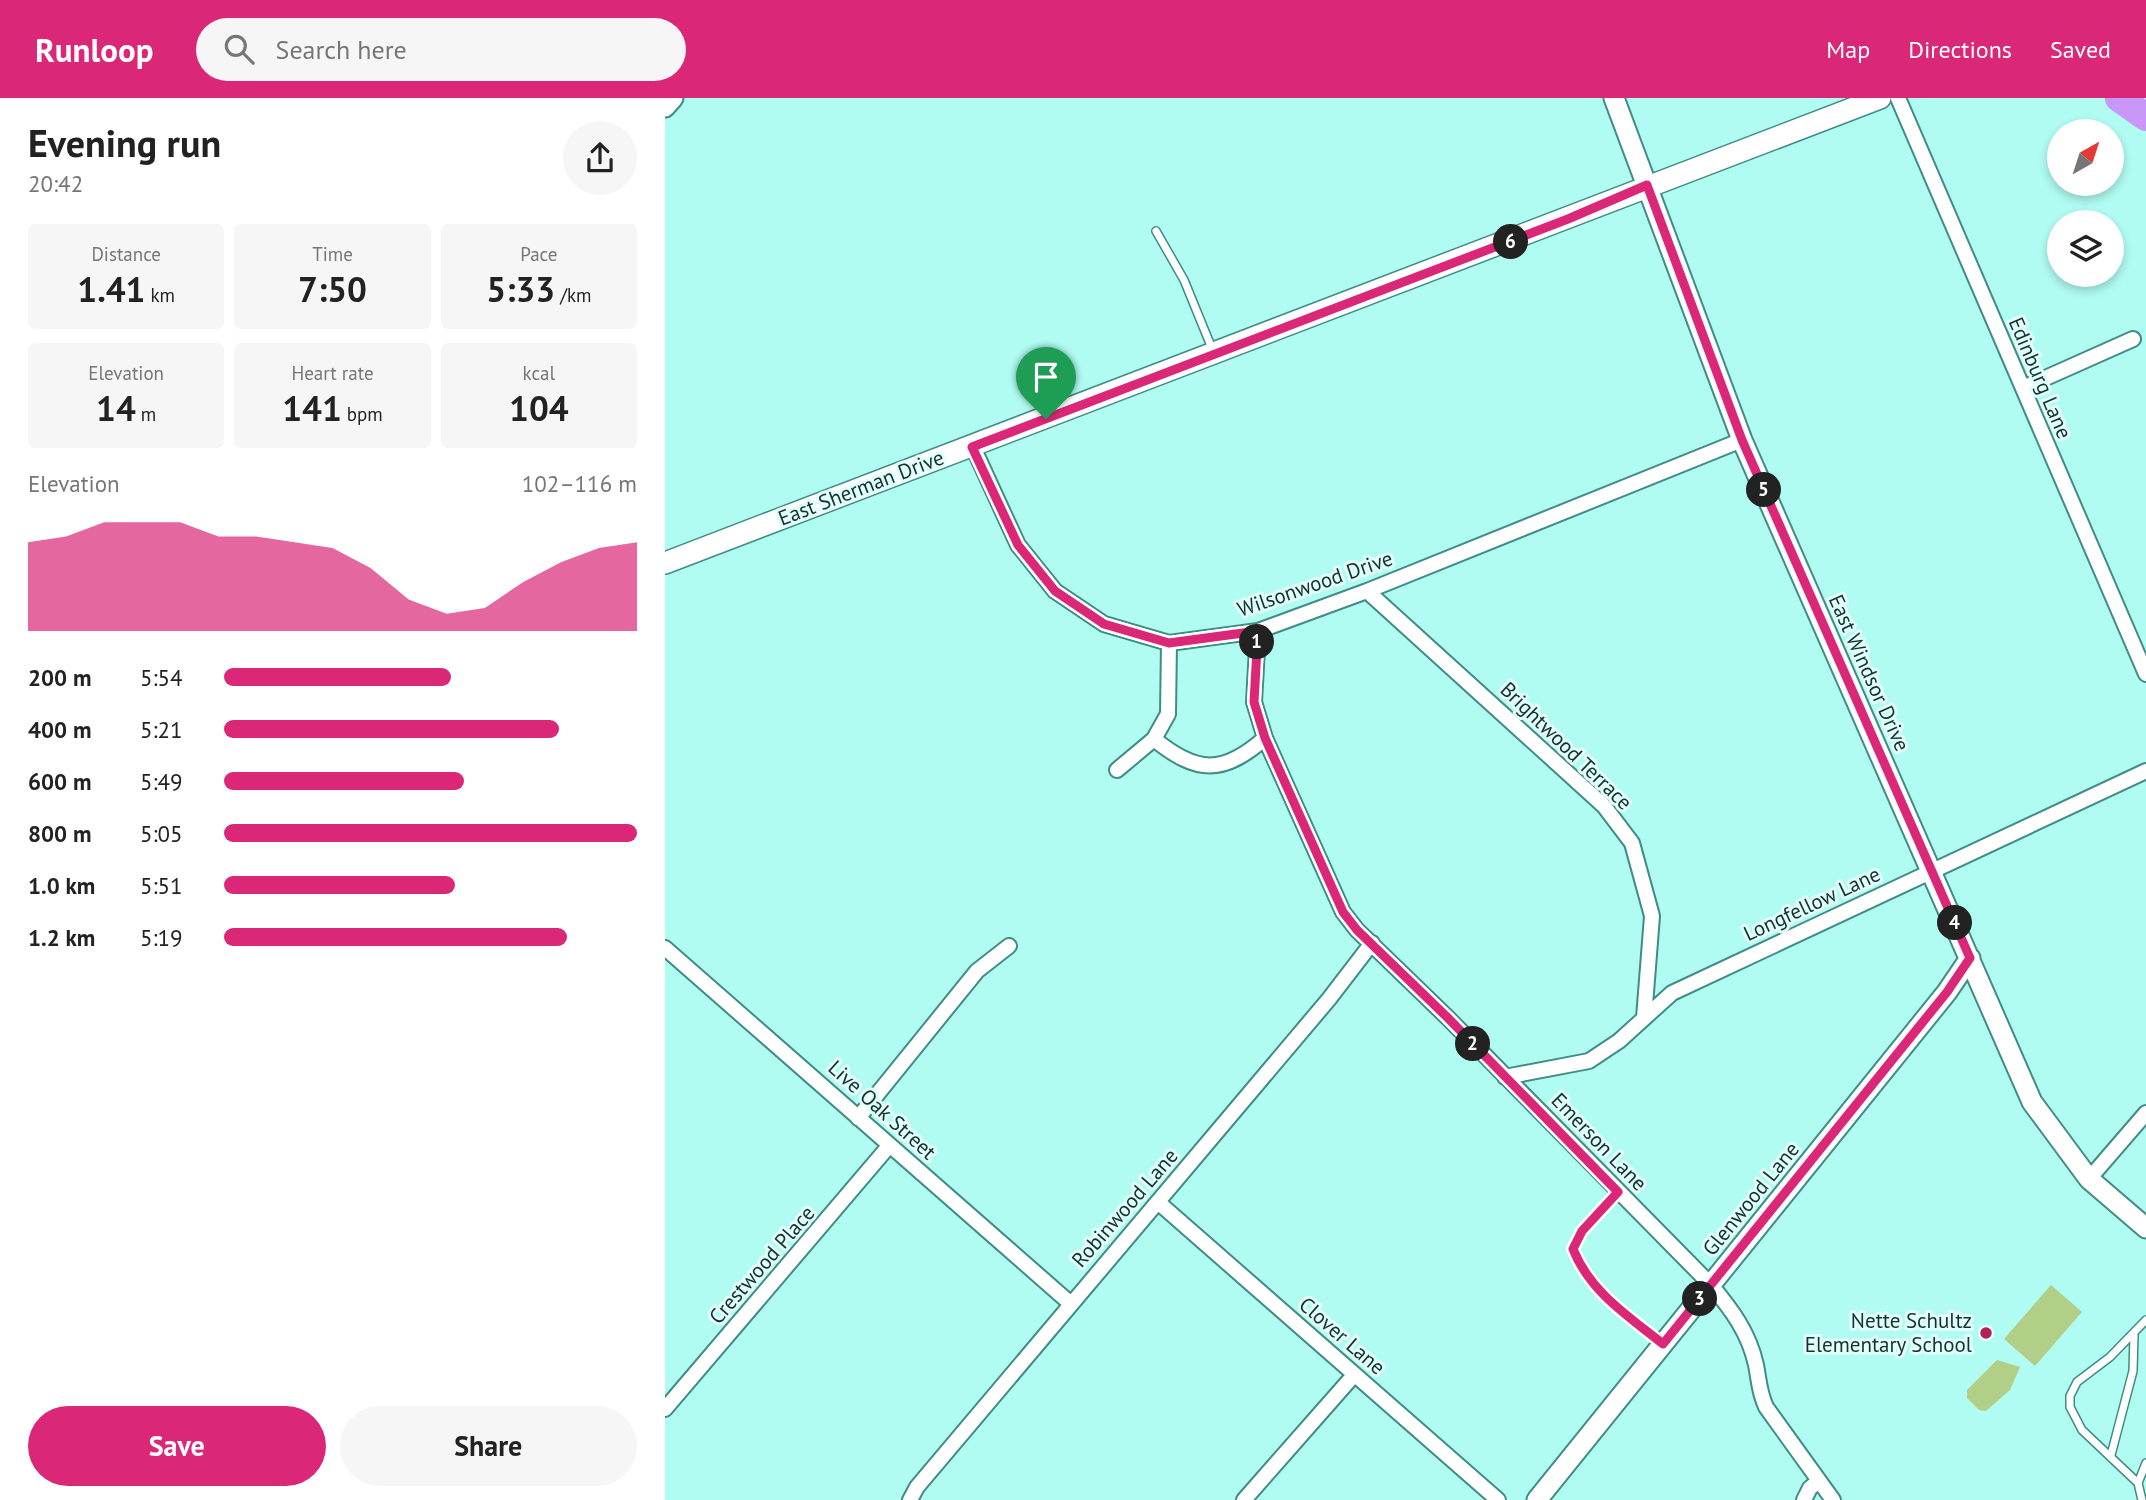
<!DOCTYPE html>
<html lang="en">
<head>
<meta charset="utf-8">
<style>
  body { margin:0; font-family:"PT Sans",sans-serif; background:#f6f6f6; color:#222; height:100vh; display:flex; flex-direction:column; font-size:26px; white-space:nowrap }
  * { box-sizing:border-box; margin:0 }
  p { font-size:23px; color:#767676 }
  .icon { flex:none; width:38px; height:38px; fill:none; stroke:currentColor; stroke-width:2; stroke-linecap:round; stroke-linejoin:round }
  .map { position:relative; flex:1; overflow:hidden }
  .side { display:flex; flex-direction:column; background:#fff; width:665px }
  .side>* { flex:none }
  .needle { width:46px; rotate:39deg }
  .buttons { position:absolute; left:1382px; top:21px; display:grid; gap:14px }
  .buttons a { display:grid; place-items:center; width:77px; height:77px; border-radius:50%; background:#fff; box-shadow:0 4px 10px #0003; font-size:35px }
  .pin { position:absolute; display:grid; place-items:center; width:60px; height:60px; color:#fff; margin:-72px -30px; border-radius:50% 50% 50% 0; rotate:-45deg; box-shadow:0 0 7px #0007 }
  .pin .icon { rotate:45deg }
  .km { position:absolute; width:35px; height:35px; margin:-18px; border-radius:50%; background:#222; color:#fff; font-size:19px; line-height:35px; text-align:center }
  .round { display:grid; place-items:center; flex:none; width:74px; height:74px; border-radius:37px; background:#f6f6f6 }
  .summary { display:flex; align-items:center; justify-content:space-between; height:119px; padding:0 28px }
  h1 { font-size:38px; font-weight:600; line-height:52px }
  .stats { display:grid; grid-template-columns:repeat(3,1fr); gap:10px; height:119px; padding:7px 28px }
  .stats div { display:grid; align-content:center; border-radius:7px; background:#f6f6f6; text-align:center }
  .stats b { font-size:35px; font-weight:600 }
  .stats small { font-size:19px; font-weight:400 }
  .stats p { font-size:19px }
  .chart { height:196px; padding:14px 28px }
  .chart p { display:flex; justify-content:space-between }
  .chart svg { width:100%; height:126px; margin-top:7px; fill:#db2777; opacity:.7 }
  .button { display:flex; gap:14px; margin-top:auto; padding:14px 28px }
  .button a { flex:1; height:80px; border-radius:42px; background:#db2777; color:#fff; font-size:28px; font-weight:600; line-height:80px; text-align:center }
  .button a+a { background:#f6f6f6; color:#222 }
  ul { padding:0 28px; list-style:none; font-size:23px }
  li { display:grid; grid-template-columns:112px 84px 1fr; align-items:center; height:52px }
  li i { height:18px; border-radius:9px; background:#db2777 }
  header { display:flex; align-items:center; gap:42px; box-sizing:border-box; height:98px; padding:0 35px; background:#db2777; color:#fff }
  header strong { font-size:33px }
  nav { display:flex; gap:38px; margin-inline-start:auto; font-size:24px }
  .search { width:490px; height:63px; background:#f6f6f6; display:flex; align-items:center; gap:18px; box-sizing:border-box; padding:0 24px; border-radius:38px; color:#767676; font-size:26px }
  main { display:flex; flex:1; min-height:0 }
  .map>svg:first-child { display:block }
  .green { fill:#b2cf88 }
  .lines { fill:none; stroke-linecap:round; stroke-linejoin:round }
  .river { stroke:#c897f8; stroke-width:28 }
  .service-casing { stroke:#418c84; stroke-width:10 }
  .minor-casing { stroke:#418c84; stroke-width:18 }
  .tertiary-casing { stroke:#418c84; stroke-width:23 }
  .secondary-casing { stroke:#418c84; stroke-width:24 }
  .service { stroke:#fff; stroke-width:7 }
  .minor { stroke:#fff; stroke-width:14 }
  .tertiary { stroke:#fff; stroke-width:19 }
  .secondary { stroke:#fff; stroke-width:21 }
  .route-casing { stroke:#fff; stroke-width:14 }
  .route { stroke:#db2777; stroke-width:9 }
  .poi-dot { fill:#b12154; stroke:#e2fefa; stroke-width:2.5 }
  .labels { text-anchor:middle; stroke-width:6; stroke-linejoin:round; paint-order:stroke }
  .street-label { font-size:21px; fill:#13322f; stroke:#e2fefa }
  .poi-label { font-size:21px; fill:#13322f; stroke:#e2fefa; text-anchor:end }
</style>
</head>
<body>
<header>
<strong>Runloop</strong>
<div class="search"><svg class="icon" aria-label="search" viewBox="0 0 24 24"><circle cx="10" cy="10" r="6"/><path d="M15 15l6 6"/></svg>Search here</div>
<nav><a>Map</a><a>Directions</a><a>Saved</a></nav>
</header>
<main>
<section class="side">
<div class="summary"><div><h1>Evening run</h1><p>20:42</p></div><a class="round"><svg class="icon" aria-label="share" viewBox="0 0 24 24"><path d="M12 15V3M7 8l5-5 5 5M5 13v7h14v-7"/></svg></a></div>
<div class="stats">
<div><p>Distance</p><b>1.41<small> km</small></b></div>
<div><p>Time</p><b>7:50</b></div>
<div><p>Pace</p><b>5:33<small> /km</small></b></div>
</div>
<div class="stats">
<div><p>Elevation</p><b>14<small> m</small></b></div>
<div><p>Heart rate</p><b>141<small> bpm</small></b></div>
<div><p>kcal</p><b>104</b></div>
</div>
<div class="chart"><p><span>Elevation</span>102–116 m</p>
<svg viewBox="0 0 160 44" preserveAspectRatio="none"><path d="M0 44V13L10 11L20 6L30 6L40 6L50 11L60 11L70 13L80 15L90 22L100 33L110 38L120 36L130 27L140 20L150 15L160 13V44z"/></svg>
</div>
<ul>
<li><b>200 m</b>5:54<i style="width:55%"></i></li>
<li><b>400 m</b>5:21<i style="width:81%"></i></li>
<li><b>600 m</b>5:49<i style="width:58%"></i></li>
<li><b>800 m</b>5:05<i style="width:100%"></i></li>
<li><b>1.0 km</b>5:51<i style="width:56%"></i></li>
<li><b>1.2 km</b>5:19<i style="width:83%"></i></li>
</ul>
<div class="button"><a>Save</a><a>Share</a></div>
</section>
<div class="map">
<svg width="1481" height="1402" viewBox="0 0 1481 1402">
  <rect width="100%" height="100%" fill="#b0fbf2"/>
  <path class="green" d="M1386,1187L1417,1214L1370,1268L1339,1241Z
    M1332,1262L1355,1269L1345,1292L1321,1313L1314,1312L1302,1300V1292Z"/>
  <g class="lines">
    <path class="river" d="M1454,0L1481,19"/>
    <defs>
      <path id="service" d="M491,133L519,182L548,253
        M953,1094L917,1133L908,1151C925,1193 963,1218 997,1246
        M1446,1357L1468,1273L1469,1237
        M1473,1385L1481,1365
        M1477,1402L1473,1385L1417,1332L1405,1309V1298L1412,1284L1445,1259L1481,1222"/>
      <path id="minor" d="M1233,0L1481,576
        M1358,290L1468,241
        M308,349L353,447L390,493L439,526L504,545L593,533L702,493L1077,342
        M702,493L939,708L967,745L987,818L979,920
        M593,533L589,604L600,640L678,814L692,832L783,920L1046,1187C1067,1212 1084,1235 1091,1267C1094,1282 1094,1294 1101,1309L1168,1402
        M489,641C532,676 558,677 600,640
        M452,672L489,641L503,616L504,545
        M0,850L406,1206
        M840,979L924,963L954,943L1007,895L1481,673
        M193,1020L312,873L344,848
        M1424,1081L1481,1015
        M494,1105L833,1402
        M0,1311L224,1048
        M245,1402L252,1389L664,901L707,845
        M579,1402L689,1277
        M1139,1402L1145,1390L1154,1383"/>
      <path id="tertiary" d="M949,0L1077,342L1367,1004L1424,1081L1481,1130
        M0,9L8,0
        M872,1402L1282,894L1305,860"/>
      <path id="secondary" d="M0,465L1215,0"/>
    </defs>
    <use href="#service" class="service-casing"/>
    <use href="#minor" class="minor-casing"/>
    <use href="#tertiary" class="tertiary-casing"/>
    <use href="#secondary" class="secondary-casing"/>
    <use href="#service" class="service"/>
    <use href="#minor" class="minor"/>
    <use href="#tertiary" class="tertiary"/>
    <use href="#secondary" class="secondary"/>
  </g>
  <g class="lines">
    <defs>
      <path id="route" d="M982,87L1077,342L1305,860L1282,894L998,1246C963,1218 925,1194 908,1151L917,1133L953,1094L783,920L692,832L678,814L600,640L589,604L593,533L504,545L439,526L390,493L353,447L307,349L903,121Z"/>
    </defs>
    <use href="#route" class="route-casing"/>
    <use href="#route" class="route"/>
  </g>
  <circle class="poi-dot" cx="1321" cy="1235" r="7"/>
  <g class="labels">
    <g class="street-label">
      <text transform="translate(1375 280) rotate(67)" y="7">Edinburg Lane</text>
      <text transform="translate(196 390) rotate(-21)" y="7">East Sherman Drive</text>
      <text transform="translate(650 486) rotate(-19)" y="7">Wilsonwood Drive</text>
      <text transform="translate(1204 575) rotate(66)" y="7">East Windsor Drive</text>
      <text transform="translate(901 648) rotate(44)" y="7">Brightwood Terrace</text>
      <text transform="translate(1147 806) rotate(-25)" y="7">Longfellow Lane</text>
      <text transform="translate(217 1012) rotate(42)" y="7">Live Oak Street</text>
      <text transform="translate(934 1044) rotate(46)" y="7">Emerson Lane</text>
      <text transform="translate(1086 1101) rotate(-51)" y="7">Glenwood Lane</text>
      <text transform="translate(460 1110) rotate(-49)" y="7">Robinwood Lane</text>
      <text transform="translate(97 1167) rotate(-49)" y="7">Crestwood Place</text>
      <text transform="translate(677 1238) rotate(41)" y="7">Clover Lane</text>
    </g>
    <g class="poi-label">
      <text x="1307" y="1230">Nette Schultz<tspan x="1307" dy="24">Elementary School</tspan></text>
    </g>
  </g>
</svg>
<div class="buttons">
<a><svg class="needle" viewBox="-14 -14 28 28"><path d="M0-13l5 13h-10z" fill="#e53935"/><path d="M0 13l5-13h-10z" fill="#767676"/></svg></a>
<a><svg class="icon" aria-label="layers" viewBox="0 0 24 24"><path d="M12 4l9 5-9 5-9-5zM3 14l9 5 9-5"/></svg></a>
</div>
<div class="pin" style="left:381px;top:321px;background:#1e9e55"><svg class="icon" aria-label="arrive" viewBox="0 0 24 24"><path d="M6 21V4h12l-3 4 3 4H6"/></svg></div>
<b class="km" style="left:592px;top:544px">1</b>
<b class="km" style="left:808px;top:946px">2</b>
<b class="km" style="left:1035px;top:1201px">3</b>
<b class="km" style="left:1290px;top:825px">4</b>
<b class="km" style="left:1099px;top:392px">5</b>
<b class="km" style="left:846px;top:144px">6</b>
</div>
</main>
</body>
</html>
